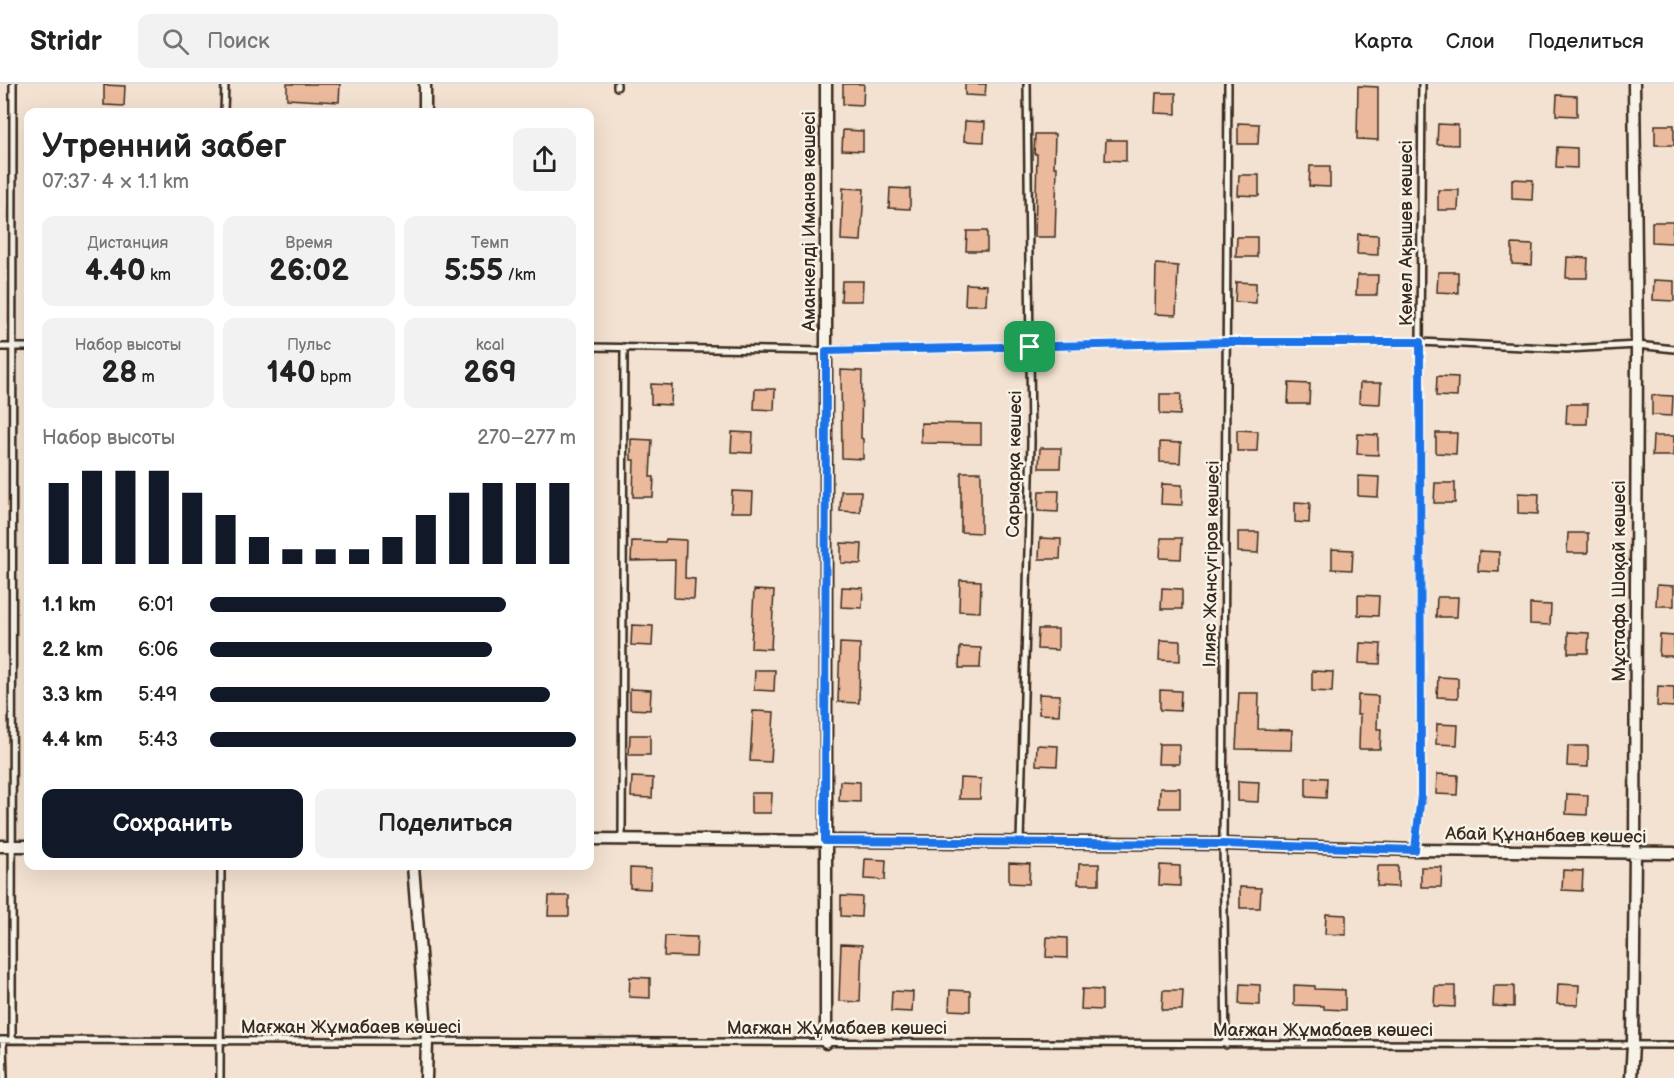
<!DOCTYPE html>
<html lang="ru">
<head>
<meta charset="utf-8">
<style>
  body { margin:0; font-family:"Balsamiq Sans",sans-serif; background:#f2f2f2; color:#222; height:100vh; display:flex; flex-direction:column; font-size:22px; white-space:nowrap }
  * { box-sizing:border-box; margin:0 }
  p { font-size:20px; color:#767676 }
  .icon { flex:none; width:33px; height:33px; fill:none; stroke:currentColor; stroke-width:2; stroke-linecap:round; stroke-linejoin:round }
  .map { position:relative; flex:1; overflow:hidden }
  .side { position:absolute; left:24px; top:24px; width:570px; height:762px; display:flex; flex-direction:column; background:#fff; border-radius:12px; box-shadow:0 6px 24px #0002 }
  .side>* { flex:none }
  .pin { position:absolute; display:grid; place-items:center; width:51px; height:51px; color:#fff; margin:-26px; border-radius:12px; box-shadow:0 3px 9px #0006 }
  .round { display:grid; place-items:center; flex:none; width:63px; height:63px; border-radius:12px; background:#f2f2f2 }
  .head { display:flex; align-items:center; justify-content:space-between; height:102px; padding:0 18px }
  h1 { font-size:33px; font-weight:600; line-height:45px }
  .stats { display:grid; grid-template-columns:repeat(3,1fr); gap:9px; height:102px; padding:6px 18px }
  .stats div { display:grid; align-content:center; border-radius:12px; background:#f2f2f2; text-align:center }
  .stats b { font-size:30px; font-weight:600 }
  .stats small { font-size:16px; font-weight:400 }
  .stats p { font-size:16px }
  .chart { height:168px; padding:12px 18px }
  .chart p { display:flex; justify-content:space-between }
  .chart svg { width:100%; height:108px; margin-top:6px; stroke:#111827; stroke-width:6 }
  .primary-button { display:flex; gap:12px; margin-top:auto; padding:12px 18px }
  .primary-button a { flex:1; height:69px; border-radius:12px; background:#111827; color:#fff; font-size:24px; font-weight:600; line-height:69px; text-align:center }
  .primary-button a+a { background:#f2f2f2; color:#222 }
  ul { padding:0 18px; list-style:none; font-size:20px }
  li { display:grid; grid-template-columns:96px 72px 1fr; align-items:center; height:45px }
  li i { height:15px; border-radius:8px; background:#111827 }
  header { display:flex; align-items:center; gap:36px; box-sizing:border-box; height:84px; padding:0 30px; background:#fff; border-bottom:2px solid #e0e0e0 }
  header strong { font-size:28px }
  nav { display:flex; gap:33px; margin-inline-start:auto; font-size:21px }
  .search { width:420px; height:54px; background:#f2f2f2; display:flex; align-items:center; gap:15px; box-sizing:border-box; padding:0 21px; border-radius:12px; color:#767676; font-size:22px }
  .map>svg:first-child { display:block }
  .building { fill:#ebba9c; stroke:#3b2a1e; stroke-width:1.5 }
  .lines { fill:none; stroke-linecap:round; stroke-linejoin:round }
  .service-casing { stroke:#3b2a1e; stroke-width:10 }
  .minor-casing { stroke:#3b2a1e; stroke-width:15 }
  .service { stroke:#f7f3e8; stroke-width:5 }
  .minor { stroke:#f7f3e8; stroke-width:10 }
  .route-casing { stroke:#fff; stroke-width:12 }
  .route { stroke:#1a73e8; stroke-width:8 }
  .labels { text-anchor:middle; stroke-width:5; stroke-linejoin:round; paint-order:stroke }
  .street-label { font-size:18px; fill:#3b2a1e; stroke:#f7f3e8 }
</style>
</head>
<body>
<header>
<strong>Stridr</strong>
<div class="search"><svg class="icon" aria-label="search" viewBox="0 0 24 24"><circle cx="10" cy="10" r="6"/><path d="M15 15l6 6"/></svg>Поиск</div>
<nav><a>Карта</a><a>Слои</a><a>Поделиться</a></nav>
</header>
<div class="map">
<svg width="1674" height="994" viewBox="0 0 1674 994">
  <rect width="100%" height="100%" fill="#f3e2d1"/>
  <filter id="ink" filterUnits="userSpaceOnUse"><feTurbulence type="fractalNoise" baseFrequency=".0167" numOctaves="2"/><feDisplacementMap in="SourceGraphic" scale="12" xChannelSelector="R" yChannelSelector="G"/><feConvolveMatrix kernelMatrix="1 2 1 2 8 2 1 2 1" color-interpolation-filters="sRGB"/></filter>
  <g filter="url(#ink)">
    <path class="building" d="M287,0H340L339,18L287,15Z
      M843,0H864L863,21L843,20Z
      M965,0H986L985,12L965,11Z
      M104,1L125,2L124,22L104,21Z
      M1358,2L1378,3V56L1357,55Z
      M1156,9H1176V30L1155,29Z
      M1557,11L1577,12V32L1556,31Z
      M965,37L985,38L984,58L964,57Z
      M1238,39L1259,40L1258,60H1238Z
      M1438,40L1458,41V61L1437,60Z
      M1655,41H1674V61H1655Z
      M843,46L863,47V67L842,66Z
      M1035,50H1055L1054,83H1057L1055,153H1035L1037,70H1034Z
      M1106,56H1126V77L1105,76Z
      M1557,63L1577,64V84L1556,83Z
      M1310,82H1330V103L1309,102Z
      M1239,91H1259V112L1238,111Z
      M1512,95L1533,96L1532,116L1512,115Z
      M843,104L864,105L861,157L841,156Z
      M890,104L910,105V125L889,124Z
      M1438,106H1459L1458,126H1438Z
      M1652,138H1673L1672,159L1652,158Z
      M967,147H987V167H966Z
      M1358,150L1378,151V171L1357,170Z
      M1237,153H1257V173H1236Z
      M1512,160L1533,161L1532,181L1512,180Z
      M1567,173L1588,174L1587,194H1566Z
      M1156,180L1178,182L1176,231L1155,230Z
      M1438,188H1458V209L1437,208Z
      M1357,191H1378L1377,211H1356Z
      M1654,196L1674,197V217L1653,216Z
      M842,197H863L862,217H841Z
      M1236,198L1256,199V219L1235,218Z
      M966,200L987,201L986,221H965Z
      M841,286L862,287L861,354L863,355V375L842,374Z
      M1437,292L1458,293L1457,313L1436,312Z
      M1289,299L1310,300L1309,320H1288Z
      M1360,299H1381L1380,320L1359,319Z
      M651,300L672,301L671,321L651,320Z
      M755,305H775L774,326L754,325Z
      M1160,310H1181L1180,331L1160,330Z
      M1652,311L1673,312L1672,332L1652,331Z
      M1567,320H1588L1587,340H1566Z
      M921,339L981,340V360L921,359Z
      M1237,346L1258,347L1257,367H1237Z
      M732,348L753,349L752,369L731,368Z
      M1436,349H1457L1456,370L1436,369Z
      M1358,350L1378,351V371L1357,370Z
      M1653,352H1674L1673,372H1652Z
      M631,355L652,356L650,393H654L653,413H633L634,376H631Z
      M1160,358L1181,359L1180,379L1160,378Z
      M1040,364H1061L1060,384H1039Z
      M961,388H981V449L961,448Z
      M1358,392L1379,393L1378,413L1358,412Z
      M1435,399H1455V419H1434Z
      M1162,400L1182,401V421L1161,420Z
      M732,407L753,408L752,428H731Z
      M841,407H861L860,428L840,427Z
      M1039,407H1059L1058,428L1038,427Z
      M1518,409L1539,410L1538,430L1518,429Z
      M1295,418L1310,419L1309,439L1295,438Z
      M1238,448H1259L1258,469L1238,468Z
      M1568,449H1588V469H1567Z
      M1040,454L1061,455L1060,475H1039Z
      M1161,454H1182L1181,475L1160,474Z
      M666,455L686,456L685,494L695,495L694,515L674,514L675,476L631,477L632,457L665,458Z
      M841,459L862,460L861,480L841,479Z
      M1332,465L1353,466L1352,486L1332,485Z
      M1479,467L1499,468V488L1478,487Z
      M960,496L981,497L980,528L959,527Z
      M1657,501L1674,502V522H1656Z
      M842,503L863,504L862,524L841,523Z
      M1162,504L1182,505V525H1161Z
      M754,506L774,507L771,565L751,564Z
      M1358,511L1379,512L1378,532L1358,531Z
      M1437,513H1458L1457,533H1436Z
      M1530,520L1551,521L1550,541L1530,540Z
      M632,541L653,542L652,562L631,561Z
      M1038,545H1058V566L1037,565Z
      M1568,548L1589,549L1588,569H1568Z
      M1660,551L1674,552V572H1659Z
      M1160,556L1180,557V577L1159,576Z
      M840,559L860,560L859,619L838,618Z
      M1360,559L1381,560L1380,580L1359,579Z
      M960,563L981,564L980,584H959Z
      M755,586H775L774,607L754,606Z
      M1312,587L1333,588L1332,608L1312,607Z
      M1438,593L1458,594V614L1437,613Z
      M1658,602L1674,603V623L1657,622Z
      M630,605L651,606L650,626L630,625Z
      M1160,606L1181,607L1180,627L1160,626Z
      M1239,609H1259L1258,645L1292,646L1291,666L1236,665Z
      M1039,610L1060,611L1059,631L1039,630Z
      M1358,611L1378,612L1377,645H1381L1380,665H1359L1360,631H1357Z
      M753,627L774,628L771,678L750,677Z
      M1437,640L1458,641L1457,661L1436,660Z
      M630,651H650V671H629Z
      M1159,660H1179V680H1158Z
      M1037,661L1058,662L1057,682L1036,681Z
      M1568,662H1588V683L1567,682Z
      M1437,690L1458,691L1457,711L1436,710Z
      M632,693L653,694L652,714L631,713Z
      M1306,693L1327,694L1326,714L1306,713Z
      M960,694L981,695L980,715H959Z
      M840,697L860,698V718L839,717Z
      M1238,697L1259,698L1258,718L1238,717Z
      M1160,704H1180V724H1159Z
      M751,709H772L771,729H751Z
      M1567,710L1588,711L1587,731L1566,730Z
      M865,775L886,776L885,796L864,795Z
      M1009,779L1030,780L1029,800L1009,799Z
      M1079,780H1099V800H1078Z
      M1160,781L1180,782V802L1159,801Z
      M1378,782H1398V803L1377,802Z
      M1421,783H1442L1441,803H1421Z
      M630,784L651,785L650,805L630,804Z
      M1563,786L1583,787L1582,807L1562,806Z
      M1240,803L1261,804L1260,824H1240Z
      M549,812H569V832H548Z
      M841,812L862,813L861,833L841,832Z
      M1326,830L1346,831V851L1325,850Z
      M665,852L697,853L696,873L664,872Z
      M1047,853L1067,854V874L1046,873Z
      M841,860L862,861L860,918L839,917Z
      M630,893L650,894V914L629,913Z
      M1240,900L1260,901V921L1239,920Z
      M1558,900L1579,901L1578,921L1557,920Z
      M1294,901L1315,902V905L1345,906V926L1324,925V922L1294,921Z
      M1435,902H1455V923L1434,922Z
      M1494,902H1514V923L1493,922Z
      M1082,905L1102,906V926L1081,925Z
      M950,906L970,907V927L949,926Z
      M1163,906H1183L1182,926H1162Z
      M892,907L913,908L912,928L891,927Z"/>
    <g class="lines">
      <defs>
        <path id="service" d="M617,3V0
          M224,28L225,0
          M0,263H28
          M590,263L826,267L1228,258H1420L1567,265L1637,261L1674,265
          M622,755L624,263
          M1020,758L1031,358L1027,0
          M1415,766L1421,711L1420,258L1422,0
          M0,956L1674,961
          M3,956L4,994
          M12,956L13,0
          M1226,961L1223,760L1228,0
          M220,994L221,782"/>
        <path id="minor" d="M425,28V0
          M590,755L1223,760L1415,766L1674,769
          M0,762H28
          M413,782L427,957L426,994
          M826,959V0
          M1631,994L1633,961L1635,768L1637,261L1634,0"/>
      </defs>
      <use href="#service" class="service-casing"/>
      <use href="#minor" class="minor-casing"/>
      <use href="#service" class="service"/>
      <use href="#minor" class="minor"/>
    </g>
  </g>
  <g class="lines" filter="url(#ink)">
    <defs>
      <path id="route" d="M1228,258H1420L1421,711L1415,766L1223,760L825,757L826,267Z"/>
    </defs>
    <use href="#route" class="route-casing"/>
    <use href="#route" class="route"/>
  </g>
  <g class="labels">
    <g class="street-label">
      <text transform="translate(809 137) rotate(-90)" y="6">Аманкелді Иманов көшесі</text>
      <text transform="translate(1406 149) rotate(-90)" y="6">Кемел Ақышев көшесі</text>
      <text transform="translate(1014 380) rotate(-89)" y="6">Сарыарқа көшесі</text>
      <text transform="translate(1211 480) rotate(-89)" y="6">Ілияс Жансүгіров көшесі</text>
      <text transform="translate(1619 497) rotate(-90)" y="6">Мұстафа Шоқай көшесі</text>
      <text transform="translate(1546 751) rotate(1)" y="6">Абай Құнанбаев көшесі</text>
      <text x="351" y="949">Мағжан Жұмабаев көшесі</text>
      <text x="837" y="950">Мағжан Жұмабаев көшесі</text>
      <text x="1323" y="952">Мағжан Жұмабаев көшесі</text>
    </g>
  </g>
</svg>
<div class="pin" style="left:1030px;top:263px;background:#1e9e55"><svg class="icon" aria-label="arrive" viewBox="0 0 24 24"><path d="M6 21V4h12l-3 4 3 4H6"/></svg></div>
<section class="side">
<div class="head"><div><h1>Утренний забег</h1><p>07:37 · 4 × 1.1 km</p></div><a class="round"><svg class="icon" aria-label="share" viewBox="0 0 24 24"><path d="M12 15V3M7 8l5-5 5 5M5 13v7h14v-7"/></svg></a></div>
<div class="stats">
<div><p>Дистанция</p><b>4.40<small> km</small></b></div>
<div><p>Время</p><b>26:02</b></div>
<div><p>Темп</p><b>5:55<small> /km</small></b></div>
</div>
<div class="stats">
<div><p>Набор высоты</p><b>28<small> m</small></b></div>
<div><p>Пульс</p><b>140<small> bpm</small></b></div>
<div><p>kcal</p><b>269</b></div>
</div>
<div class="chart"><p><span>Набор высоты</span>270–277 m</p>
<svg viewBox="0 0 160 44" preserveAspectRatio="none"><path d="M5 44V11M15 44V6M25 44V6M35 44V6M45 44V15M55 44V24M65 44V33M75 44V38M85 44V38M95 44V38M105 44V33M115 44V24M125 44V15M135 44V11M145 44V11M155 44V11"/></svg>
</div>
<ul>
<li><b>1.1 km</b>6:01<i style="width:81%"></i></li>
<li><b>2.2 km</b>6:06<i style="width:77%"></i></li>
<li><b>3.3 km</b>5:49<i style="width:93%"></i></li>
<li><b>4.4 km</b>5:43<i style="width:100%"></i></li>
</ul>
<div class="primary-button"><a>Сохранить</a><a>Поделиться</a></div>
</section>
</div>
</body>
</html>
